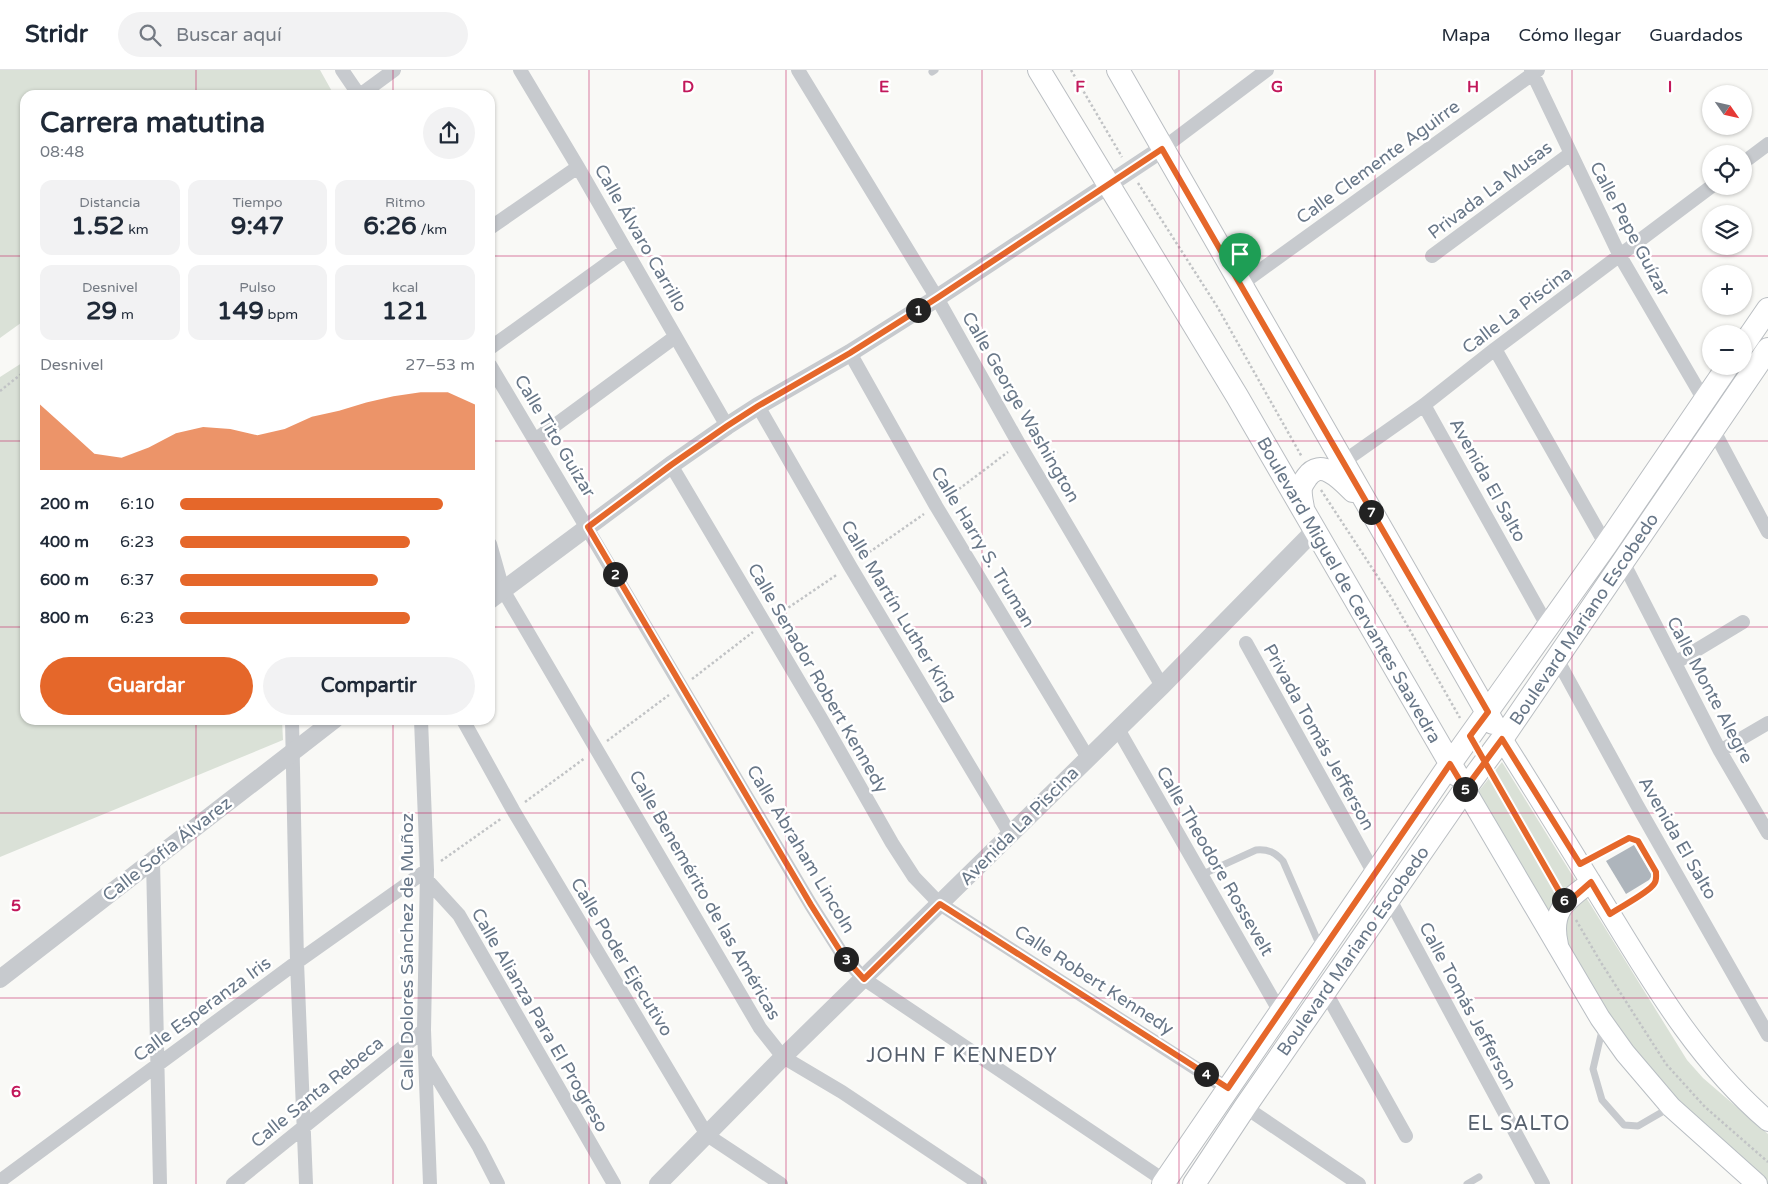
<!DOCTYPE html>
<html lang="es">
<head>
<meta charset="utf-8">
<style>
  body { margin:0; font-family:"Varela Round",sans-serif; background:#f2f2f3; color:#1f2937; height:100vh; display:flex; flex-direction:column; font-size:19px; white-space:nowrap }
  * { box-sizing:border-box; margin:0 }
  p { font-size:16px; color:#747a83 }
  .icon { flex:none; width:28px; height:28px; fill:none; stroke:currentColor; stroke-width:2; stroke-linecap:round; stroke-linejoin:round }
  .map { position:relative; flex:1; overflow:hidden }
  .side { position:absolute; left:20px; top:20px; width:475px; height:635px; display:flex; flex-direction:column; background:#fff; border-radius:15px; box-shadow:0 1px 4px #0004 }
  .side>* { flex:none }
  .needle { width:32px; rotate:124deg }
  .controls { position:absolute; left:1702px; top:15px; display:grid; gap:10px }
  .controls a { display:grid; place-items:center; width:50px; height:50px; border-radius:50%; background:#fff; box-shadow:0 1px 4px #0004; font-size:25px }
  .pin { position:absolute; display:grid; place-items:center; width:42px; height:42px; color:#fff; margin:-51px -21px; border-radius:50% 50% 50% 0; rotate:-45deg; box-shadow:0 0 5px #0007 }
  .pin .icon { rotate:45deg }
  .km { position:absolute; width:25px; height:25px; margin:-12px; border-radius:50%; background:#222; color:#fff; font-size:14px; line-height:25px; text-align:center }
  .round { display:grid; place-items:center; flex:none; width:52px; height:52px; border-radius:26px; background:#f2f2f3 }
  .overview { display:flex; align-items:center; justify-content:space-between; height:85px; padding:0 20px }
  h1 { font-size:28px; font-weight:700; line-height:38px }
  .figures { display:grid; grid-template-columns:repeat(3,1fr); gap:8px; height:85px; padding:5px 20px }
  .figures div { display:grid; align-content:center; border-radius:12px; background:#f2f2f3; text-align:center }
  .figures b { font-size:25px; font-weight:700 }
  .figures small { font-size:14px; font-weight:400 }
  .figures p { font-size:14px }
  .chart { height:140px; padding:10px 20px }
  .chart p { display:flex; justify-content:space-between }
  .chart svg { width:100%; height:90px; margin-top:5px; fill:#e5672a; opacity:.7 }
  .primary-button { display:flex; gap:10px; margin-top:auto; padding:10px 20px }
  .primary-button a { flex:1; height:58px; border-radius:30px; background:#e5672a; color:#fff; font-size:20px; font-weight:700; line-height:58px; text-align:center }
  .primary-button a+a { background:#f2f2f3; color:#1f2937 }
  ul { padding:0 20px; list-style:none; font-size:16px }
  li { display:grid; grid-template-columns:80px 60px 1fr; align-items:center; height:38px }
  li i { height:12px; border-radius:6px; background:#e5672a }
  header { display:flex; align-items:center; gap:30px; box-sizing:border-box; height:70px; padding:0 25px; background:#fff; border-bottom:1px solid #e0e1e3 }
  header strong { font-size:24px }
  nav { display:flex; gap:28px; margin-inline-start:auto; font-size:18px }
  .search { width:350px; height:45px; background:#f2f2f3; display:flex; align-items:center; gap:12px; box-sizing:border-box; padding:0 18px; border-radius:28px; color:#747a83; font-size:19px }
  .map>svg:first-child { display:block }
  .green { fill:#dae1d7 }
  .building { fill:#aeb5bc }
  .lines { fill:none; stroke-linecap:round; stroke-linejoin:round }
  .secondary-casing { stroke:#b9bec3; stroke-width:22 }
  .primary-casing { stroke:#babec2; stroke-width:24 }
  .path { stroke:#c1c3c5; stroke-width:2.5; stroke-dasharray:2.5 2.5; stroke-linecap:butt }
  .service { stroke:#c7cace; stroke-width:7 }
  .minor { stroke:#c7cace; stroke-width:14 }
  .tertiary { stroke:#c7cace; stroke-width:18 }
  .secondary { stroke:#fff; stroke-width:20 }
  .primary { stroke:#fff; stroke-width:22 }
  .route-casing { stroke:#fff; stroke-width:10 }
  .route { stroke:#e5672a; stroke-width:6 }
  .grid { fill:none; stroke:#c2185b; stroke-width:1; stroke-opacity:0.55 }
  .labels { text-anchor:middle; stroke-width:5; stroke-linejoin:round; paint-order:stroke }
  .street-label { font-size:18px; fill:#687788; stroke:#fff }
  .quarter-label { font-size:20px; letter-spacing:1px; fill:#56606d; stroke:#fff }
  .grid-label { font-size:16px; text-anchor:middle; font-weight:bold; fill:#c2185b; stroke:#fff; stroke-width:5; stroke-linejoin:round; paint-order:stroke }
</style>
</head>
<body>
<header>
<strong>Stridr</strong>
<div class="search"><svg class="icon" aria-label="search" viewBox="0 0 24 24"><circle cx="10" cy="10" r="6"/><path d="M15 15l6 6"/></svg>Buscar aquí</div>
<nav><a>Mapa</a><a>Cómo llegar</a><a>Guardados</a></nav>
</header>
<div class="map">
<svg width="1768" height="1114" viewBox="0 0 1768 1114">
  <rect width="100%" height="100%" fill="#f9f9f6"/>
  <path class="green" d="M0,0H320L334,25H25V250L0,268Z
    M25,291V650H282L283,670L0,787V307Z
    M1502,692L1687,990L1703,1008L1768,1064V1114L1682,1041L1628,978L1478,722Z"/>
  <path class="building" d="M1634,775L1651,804V807L1649,810L1626,824L1606,791Z"/>
  <g class="lines">
    <defs>
      <path id="secondary" d="M1502,669C1538,726 1573,783 1608,840C1655,917 1699,992 1768,1051
        M1465,719L1600,948L1625,983L1671,1037L1757,1114
        M1558,875C1550,840 1566,831 1591,812"/>
      <path id="primary" d="M1039,0L1237,326L1457,705
        M1118,0L1493,653
        M1744,274L1768,239
        M1303,438C1302,432 1300,424 1301,418C1302,414 1305,410 1307,407C1321,387 1342,410 1353,421
        M1163,1114L1450,694L1606,475L1728,296
        M1194,1114L1245,1037L1465,719L1502,669L1768,279"/>
    </defs>
    <use href="#secondary" class="secondary-casing"/>
    <use href="#primary" class="primary-casing"/>
    <path class="path" d="M1071,0L1122,87
      M1138,113L1218,238L1302,387
      M0,321L25,301
      M1321,420L1391,527L1460,648
      M947,428L1008,382
      M861,488L924,444
      M776,546L838,504
      M692,609L753,562
      M607,671L669,625
      M1494,709L1557,817
      M525,732L585,688
      M441,791L502,748
      M1576,850L1600,891L1666,994L1705,1037L1768,1092"/>
    <path class="service" d="M932,2L935,0
      M1581,793L1629,768L1638,771C1643,781 1653,792 1656,803C1661,818 1622,836 1611,843
      M1201,805L1256,780C1268,779 1275,782 1283,791L1320,876
      M1605,961L1601,965L1593,999L1602,1030L1624,1055L1638,1056L1669,1038
      M1467,1114L1479,1107"/>
    <path class="minor" d="M342,0L359,25
      M520,0L578,97L727,356
      M798,0L937,228L1019,374L1162,616
      M1531,0L1620,186L1704,330
      M360,25L394,0
      M1162,79L1267,0
      M1744,92L1768,74
      M490,158L578,97
      M1432,186L1570,84
      M1240,215L1538,0
      M490,278L626,180
      M1495,279L1606,475
      M850,283L936,436L1088,688
      M490,295L811,835L844,887L864,909L1165,1111
      M1424,335L1548,557
      M758,336L850,496L1010,764
      M1714,361L1768,462
      M535,370L675,267
      M1343,392L1424,335L1495,279L1712,116
      M671,395L822,650L892,773L914,807L940,834L1228,1019
      M490,474L503,520L760,958L783,987L842,1022L980,1114
      M1623,492L1720,681L1768,763
      M1246,573L1375,805
      M1557,589L1637,735L1768,965
      M1675,593L1743,552
      M292,650L297,892L306,1114
      M421,650L427,800L424,960L430,1114
      M463,650L513,740L707,1065L781,1114
      M1118,659L1280,942
      M1720,681L1768,653
      M153,790L160,1114
      M427,810L459,845L614,1114
      M1389,828L1543,1114
      M1325,921L1406,1066
      M426,989L479,1077L498,1114
      M1245,1037L1359,1114
      M0,1111L297,892L427,800
      M233,1114L424,960"/>
    <path class="tertiary" d="M490,530L671,395L727,356L758,336L850,283L937,228L1162,79
      M0,909L334,650
      M658,1114L783,987L1162,616L1315,460"/>
    <use href="#secondary" class="secondary"/>
    <use href="#primary" class="primary"/>
  </g>
  <g class="lines">
    <defs>
      <path id="route" d="M1240,214L1162,79L937,228L850,283L758,336L727,356L671,395L588,457L811,835L844,887L864,909L940,834L1228,1018L1450,694L1465,719L1502,669L1580,794L1629,768L1638,771L1656,802C1656,807 1657,810 1654,814C1648,823 1620,837 1610,844L1591,812L1566,834L1559,821L1470,666L1488,642L1240,214"/>
    </defs>
    <use href="#route" class="route-casing"/>
    <use href="#route" class="route"/>
  </g>
  <path class="grid" d="M196,0V25M393,0V25M589,0V1114M786,0V1114M982,0V1114M1179,0V1114M1375,0V1114M1572,0V1114M0,186H25M490,186H1768M0,371H25M490,371H1768M0,557H25M490,557H1768M196,650V1114M393,650V1114M0,743H1768M0,928H1768"/>
  <g class="labels">
    <g class="street-label">
      <text transform="translate(1378 92) rotate(-36)" y="6">Calle Clemente Aguirre</text>
      <text transform="translate(1490 120) rotate(-37)" y="6">Privada La Musas</text>
      <text transform="translate(1630 159) rotate(62)" y="6">Calle Pepe Guízar</text>
      <text transform="translate(641 168) rotate(60)" y="6">Calle Álvaro Carrillo</text>
      <text transform="translate(1517 240) rotate(-37)" y="6">Calle La Piscina</text>
      <text transform="translate(1021 337) rotate(60)" y="6">Calle George Washington</text>
      <text transform="translate(555 366) rotate(59)" y="6">Calle Tito Guízar</text>
      <text transform="translate(1488 410) rotate(61)" y="6">Avenida El Salto</text>
      <text transform="translate(983 477) rotate(59)" y="6">Calle Harry S. Truman</text>
      <text transform="translate(1349 520) rotate(60)" y="6">Boulevard Miguel de Cervantes Saavedra</text>
      <text transform="translate(899 541) rotate(59)" y="6">Calle Martín Luther King</text>
      <text transform="translate(1584 549) rotate(-56)" y="6">Boulevard Mariano Escobedo</text>
      <text transform="translate(818 608) rotate(60)" y="6">Calle Senador Robert Kennedy</text>
      <text transform="translate(1710 620) rotate(62)" y="6">Calle Monte Alegre</text>
      <text transform="translate(1319 667) rotate(61)" y="6">Privada Tomás Jefferson</text>
      <text transform="translate(1019 756) rotate(-45)" y="6">Avenida La Piscina</text>
      <text transform="translate(1678 768) rotate(60)" y="6">Avenida El Salto</text>
      <text transform="translate(167 779) rotate(-38)" y="6">Calle Sofía Álvarez</text>
      <text transform="translate(801 779) rotate(59)" y="6">Calle Abraham Lincoln</text>
      <text transform="translate(1215 791) rotate(60)" y="6">Calle Theodore Rossevelt</text>
      <text transform="translate(705 825) rotate(60)" y="6">Calle Benemérito de las Américas</text>
      <text transform="translate(1353 881) rotate(-55)" y="6">Boulevard Mariano Escobedo</text>
      <text transform="translate(407 882) rotate(-90)" y="6">Calle Dolores Sánchez de Muñoz</text>
      <text transform="translate(622 887) rotate(59)" y="6">Calle Poder Ejecutivo</text>
      <text transform="translate(1094 910) rotate(33)" y="6">Calle Robert Kennedy</text>
      <text transform="translate(1468 936) rotate(62)" y="6">Calle Tomás Jefferson</text>
      <text transform="translate(202 939) rotate(-36)" y="6">Calle Esperanza Iris</text>
      <text transform="translate(540 950) rotate(60)" y="6">Calle Alianza Para El Progreso</text>
      <text transform="translate(317 1022) rotate(-39)" y="6">Calle Santa Rebeca</text>
    </g>
    <g class="quarter-label">
      <text x="962" y="992">JOHN F KENNEDY</text>
      <text x="1519" y="1060">EL SALTO</text>
    </g>
  </g>
  <g class="grid-label">
    <text x="688" y="22">D</text>
    <text x="884" y="22">E</text>
    <text x="1080" y="22">F</text>
    <text x="1277" y="22">G</text>
    <text x="1473" y="22">H</text>
    <text x="1670" y="22">I</text>
    <text x="16" y="841">5</text>
    <text x="16" y="1027">6</text>
  </g>
</svg>
<div class="controls">
<a><svg class="needle" viewBox="-14 -14 28 28"><path d="M0-13l5 13h-10z" fill="#e53935"/><path d="M0 13l5-13h-10z" fill="#747a83"/></svg></a>
<a><svg class="icon" aria-label="locate" viewBox="0 0 24 24"><circle cx="12" cy="12" r="6"/><path d="M12 2v4M12 18v4M2 12h4M18 12h4"/></svg></a>
<a><svg class="icon" aria-label="layers" viewBox="0 0 24 24"><path d="M12 4l9 5-9 5-9-5zM3 14l9 5 9-5"/></svg></a>
<a>+</a>
<a>−</a>
</div>
<div class="pin" style="left:1240px;top:214px;background:#1e9e55"><svg class="icon" aria-label="arrive" viewBox="0 0 24 24"><path d="M6 21V4h12l-3 4 3 4H6"/></svg></div>
<b class="km" style="left:918px;top:240px">1</b>
<b class="km" style="left:615px;top:504px">2</b>
<b class="km" style="left:846px;top:889px">3</b>
<b class="km" style="left:1206px;top:1004px">4</b>
<b class="km" style="left:1465px;top:719px">5</b>
<b class="km" style="left:1564px;top:830px">6</b>
<b class="km" style="left:1371px;top:442px">7</b>
<section class="side">
<div class="overview"><div><h1>Carrera matutina</h1><p>08:48</p></div><a class="round"><svg class="icon" aria-label="share" viewBox="0 0 24 24"><path d="M12 15V3M7 8l5-5 5 5M5 13v7h14v-7"/></svg></a></div>
<div class="figures">
<div><p>Distancia</p><b>1.52<small> km</small></b></div>
<div><p>Tiempo</p><b>9:47</b></div>
<div><p>Ritmo</p><b>6:26<small> /km</small></b></div>
</div>
<div class="figures">
<div><p>Desnivel</p><b>29<small> m</small></b></div>
<div><p>Pulso</p><b>149<small> bpm</small></b></div>
<div><p>kcal</p><b>121</b></div>
</div>
<div class="chart"><p><span>Desnivel</span>27–53 m</p>
<svg viewBox="0 0 160 44" preserveAspectRatio="none"><path d="M0 44V12L10 24L20 36L30 38L40 33L50 26L60 23L70 24L80 27L90 24L100 18L110 15L120 11L130 8L140 6L150 6L160 12V44z"/></svg>
</div>
<ul>
<li><b>200 m</b>6:10<i style="width:89%"></i></li>
<li><b>400 m</b>6:23<i style="width:78%"></i></li>
<li><b>600 m</b>6:37<i style="width:67%"></i></li>
<li><b>800 m</b>6:23<i style="width:78%"></i></li>
</ul>
<div class="primary-button"><a>Guardar</a><a>Compartir</a></div>
</section>
</div>
</body>
</html>
